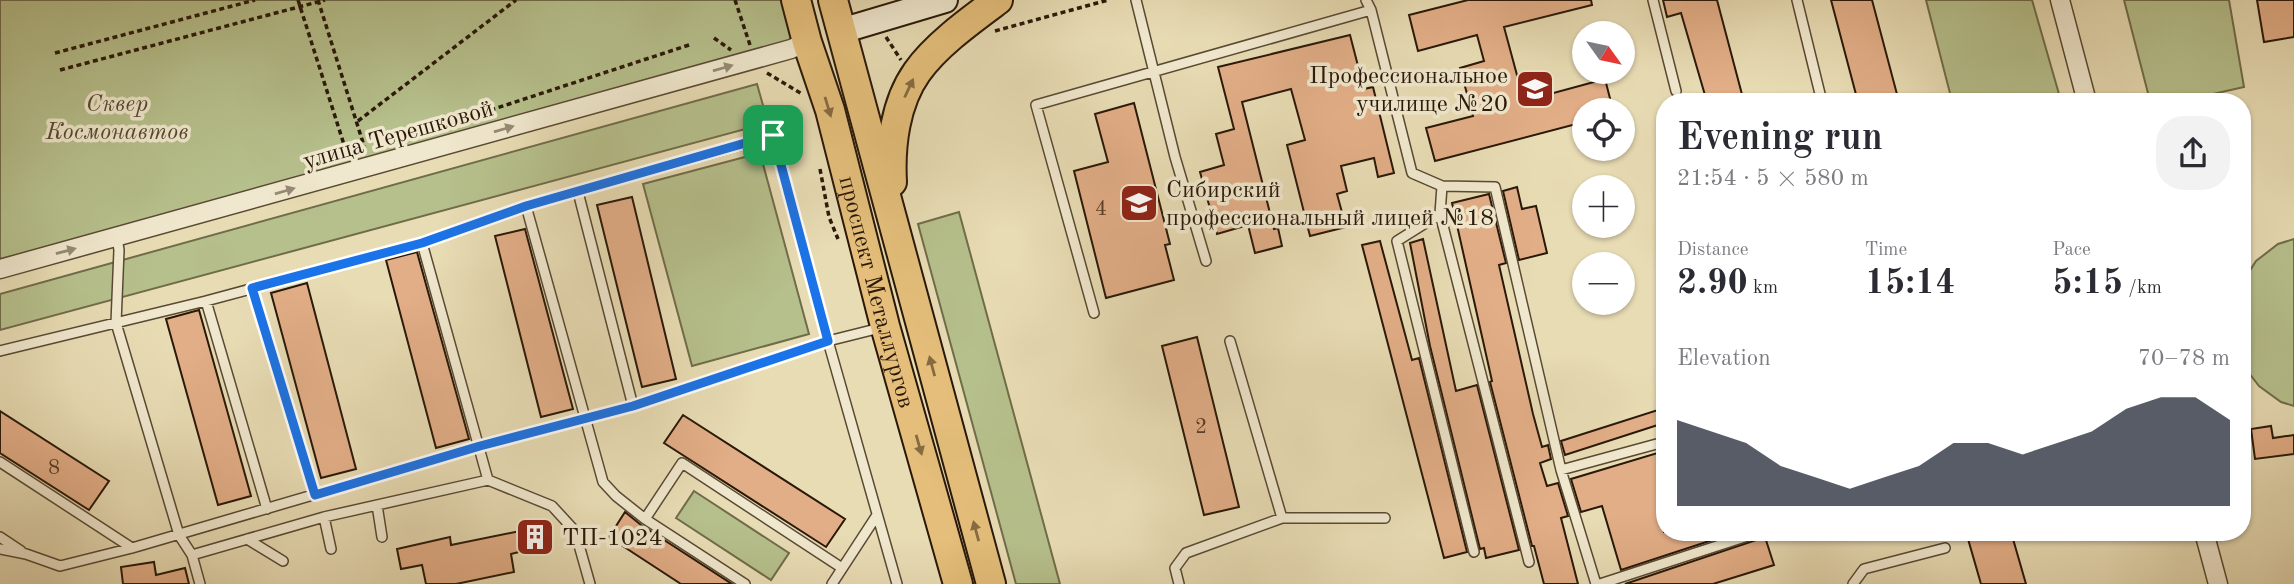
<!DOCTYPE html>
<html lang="en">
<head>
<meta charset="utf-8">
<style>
  body { margin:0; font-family:"Old Standard TT",serif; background:#f2f2f3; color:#2b2b33; height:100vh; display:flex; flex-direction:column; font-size:26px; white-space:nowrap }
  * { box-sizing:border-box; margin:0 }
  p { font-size:23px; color:#7c7c81 }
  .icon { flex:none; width:38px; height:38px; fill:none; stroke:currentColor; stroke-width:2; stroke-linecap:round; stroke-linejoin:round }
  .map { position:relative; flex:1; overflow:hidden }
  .sheet { position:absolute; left:1656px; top:93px; width:595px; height:448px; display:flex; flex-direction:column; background:#fff; border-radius:28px; box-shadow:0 2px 5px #0004 }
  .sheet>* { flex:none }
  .needle { width:46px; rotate:123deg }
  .controls { position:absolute; left:1572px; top:21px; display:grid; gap:14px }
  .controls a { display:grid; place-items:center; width:63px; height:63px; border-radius:50%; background:#fff; box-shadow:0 2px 5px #0004; font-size:35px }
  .pin { position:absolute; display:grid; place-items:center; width:60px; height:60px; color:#fff; margin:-30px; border-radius:14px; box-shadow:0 4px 10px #0006 }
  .round { display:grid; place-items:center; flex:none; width:74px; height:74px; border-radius:28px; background:#f2f2f3 }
  .summary { display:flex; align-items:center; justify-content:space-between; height:119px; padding:0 21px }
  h1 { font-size:38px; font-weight:700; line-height:52px }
  .stats { display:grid; grid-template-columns:repeat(3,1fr); gap:10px; height:119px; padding:7px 21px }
  .stats div { display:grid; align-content:center }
  .stats b { font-size:35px; font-weight:700 }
  .stats small { font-size:19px; font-weight:400 }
  .stats p { font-size:19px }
  .chart { height:196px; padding:14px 21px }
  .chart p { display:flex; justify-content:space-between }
  .chart svg { width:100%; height:126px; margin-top:7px; fill:#111827; opacity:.7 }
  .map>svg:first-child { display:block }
  .green { fill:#b6c08c; stroke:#706c4a; stroke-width:2 }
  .building { fill:#e2ae87; stroke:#291808; stroke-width:2 }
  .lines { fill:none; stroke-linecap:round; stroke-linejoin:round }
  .service-casing { stroke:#594933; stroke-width:12 }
  .minor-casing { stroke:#594933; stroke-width:21 }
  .secondary-casing { stroke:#291808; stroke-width:28 }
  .primary-casing { stroke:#291808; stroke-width:32 }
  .path { stroke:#291808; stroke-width:3.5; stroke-dasharray:5 3.5; stroke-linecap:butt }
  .service { stroke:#f0e8ce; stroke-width:9 }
  .minor { stroke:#f0e8ce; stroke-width:18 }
  .secondary { stroke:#f0e8ce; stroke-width:24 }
  .primary { stroke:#e4be7a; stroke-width:28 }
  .oneway { fill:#968a75 }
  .oneway2 { fill:#866b41 }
  .route-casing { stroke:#fff; stroke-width:14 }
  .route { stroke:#1a73e8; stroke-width:9 }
  .labels { text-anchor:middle; stroke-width:7; stroke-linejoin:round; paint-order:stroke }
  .number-label { font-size:21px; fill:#573e28 }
  .poi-label { font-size:24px; fill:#291808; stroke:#f0e8ce; text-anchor:start }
  .park-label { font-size:24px; font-style:italic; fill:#534a30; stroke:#f0e8ce }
  .street-label { font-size:24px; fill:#291808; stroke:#f0e8ce }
</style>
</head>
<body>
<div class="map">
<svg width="2294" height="584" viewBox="0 0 2294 584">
  <rect width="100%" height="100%" fill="#e8dcb4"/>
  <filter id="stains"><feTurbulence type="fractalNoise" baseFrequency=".00286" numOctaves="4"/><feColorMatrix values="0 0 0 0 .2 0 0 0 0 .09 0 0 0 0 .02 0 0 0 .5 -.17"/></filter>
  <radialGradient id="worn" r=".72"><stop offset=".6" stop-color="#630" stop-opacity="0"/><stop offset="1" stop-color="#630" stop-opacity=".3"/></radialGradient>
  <path class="green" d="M0,0H796L807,42L0,269Z
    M1926,0H2032L2061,101H1952Z
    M2124,0H2229L2244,87L2182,101H2150Z
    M757,84L768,123L0,330V294Z
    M760,153L809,334L692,366L643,184Z
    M959,212L1060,584H1016L918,224Z
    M2294,239V406L2281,402L2259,386L2242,364V283L2256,261L2278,244Z
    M694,491L789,553L771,580L676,518Z"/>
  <path class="building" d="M1468,0H1591L1592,5L1504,27L1524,101L1605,79L1613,110H1584V122L1435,161L1426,128L1473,116L1460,68L1484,61L1477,35L1418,51L1409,15Z
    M1663,0H1717L1744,102H1707L1681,13L1667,17Z
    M1831,0H1872L1898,98L1885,102H1858Z
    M2257,0H2294V37L2264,42Z
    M1350,35L1364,89L1373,87L1394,173L1378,177L1374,158L1341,166L1347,191L1337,194L1346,227L1310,236L1287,145L1305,140L1291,89L1242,102L1274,229L1278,228L1282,246L1255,253L1248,225L1217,234L1200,172L1224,165L1216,134L1234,129L1218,67Z
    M1134,103L1170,244L1165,245L1174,280L1106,298L1074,171L1108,162L1095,114Z
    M1517,187L1522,209L1536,206L1547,253L1519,260L1503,191Z
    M1489,194L1506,263L1499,265L1533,414L1542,447L1548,445L1551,459L1540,463L1547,486L1558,483L1568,516L1561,518L1578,584H1544L1534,546H1532L1490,382L1492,381L1452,203Z
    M632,197L676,379L642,387L597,205Z
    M525,229L573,409L541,417L495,236Z
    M1423,239L1456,391L1477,385L1519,550L1486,558L1484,548L1480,549L1430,346L1410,243Z
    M1380,241L1412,360L1419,358L1467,552L1444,558L1362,245Z
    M417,252L469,439L436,448L386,260Z
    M307,283L356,469L321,478L271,293Z
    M199,310L251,496L218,505L166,319Z
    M1197,337L1239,507L1204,515L1162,346Z
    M1664,408V423L1565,455L1561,441Z
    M0,411L109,481L89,510L0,453Z
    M683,415L845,519L826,547L664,443Z
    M2271,426L2273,438L2294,435V454L2255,459L2251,429Z
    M1664,451V532H1737L1621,570L1602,506L1581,512L1571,479Z
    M625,512L641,525L732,584H681L609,537Z
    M544,523L550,544L511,554L514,572L456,584H426L422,565L401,569L397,549L450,537L451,545L520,531Z
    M1966,532H2011L2026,584H1981Z
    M1765,537L1774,565L1713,584H1625Z
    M154,562L156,575L185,568L189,584H123L121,567Z"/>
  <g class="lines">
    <defs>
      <path id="service" d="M1136,0L1175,157L1206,261
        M1366,0L1371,10L1412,173L1442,186L1495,187L1561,470L1596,584
        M1653,0L1676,91
        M1797,0L1822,102
        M1442,186L1440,214L1529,562
        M578,192L633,406
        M526,206L603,482L616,496L645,519
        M1440,214L1397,241L1474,552
        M117,238L119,250L116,323L179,535L192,555L200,584
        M252,288L315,495
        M206,301L267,509
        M1094,313L1036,105L1371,10
        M0,351L206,301L422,243L526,206L773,136L828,341L897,584
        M0,462L132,548
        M1561,470L1664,442
        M488,480L552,506L575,531L590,584
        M377,505L382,537
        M324,517L331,549
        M1282,518H1385
        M0,537L21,551
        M247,539L283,561
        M0,549L26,554L60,566L132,548L480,446L633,406L828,341L880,328
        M192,555L324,517L488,480L422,243
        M745,584L645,519L682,463L842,568
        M832,584L877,515
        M1179,584L1175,568L1186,553L1282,518L1230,341
        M1600,584L1760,532
        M1853,584L1864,569L1945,548"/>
      <path id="minor" d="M2060,0L2087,102
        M0,269L791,49L807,42
        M2204,532L2218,584"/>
      <path id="secondary" d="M841,31L945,0"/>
      <g id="primary">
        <path id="s1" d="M796,0L807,42L830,110L885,326L958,584"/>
        <path d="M833,0L991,584"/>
        <path d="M892,182C890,146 895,103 917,72C936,45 971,20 998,0"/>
      </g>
    </defs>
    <use href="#service" class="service-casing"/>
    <use href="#minor" class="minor-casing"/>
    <use href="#secondary" class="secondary-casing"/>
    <use href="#primary" class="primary-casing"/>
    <path class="path" d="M298,0L347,154
      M318,0L365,149
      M735,0L750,45
      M995,31L1108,0
      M886,37L901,60
      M714,38L731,50
      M55,53L255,0
      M60,70L325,0
      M767,73L802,94
      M358,121L516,0
      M442,126L692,44
      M820,169L829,217L838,239"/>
    <use href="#service" class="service"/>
    <use href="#minor" class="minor"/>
    <use href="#secondary" class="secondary"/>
    <use href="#primary" class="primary"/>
  </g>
  <defs><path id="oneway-solid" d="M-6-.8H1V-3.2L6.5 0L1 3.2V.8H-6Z" transform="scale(1.75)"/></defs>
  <g class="oneway">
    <use href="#oneway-solid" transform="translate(723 68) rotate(-16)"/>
    <use href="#oneway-solid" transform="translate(504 129) rotate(-16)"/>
    <use href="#oneway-solid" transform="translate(285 191) rotate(-16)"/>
    <use href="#oneway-solid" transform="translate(66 251) rotate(-15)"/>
  </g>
  <g class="oneway2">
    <use href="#oneway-solid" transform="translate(909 88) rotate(-65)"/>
    <use href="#oneway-solid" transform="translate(828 107) rotate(73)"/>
    <use href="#oneway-solid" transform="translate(932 366) rotate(-105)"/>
    <use href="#oneway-solid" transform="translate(919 445) rotate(74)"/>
    <use href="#oneway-solid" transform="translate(976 531) rotate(-105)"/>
  </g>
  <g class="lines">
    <defs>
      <path id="route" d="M773,135L828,341L633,406L480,446L315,495L252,288L422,243L526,206Z"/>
    </defs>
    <use href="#route" class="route-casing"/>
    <use href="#route" class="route"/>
  </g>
  <defs>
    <symbol id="university-square" viewBox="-11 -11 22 22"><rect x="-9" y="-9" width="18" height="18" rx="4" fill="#8f2418" stroke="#f0e8ce"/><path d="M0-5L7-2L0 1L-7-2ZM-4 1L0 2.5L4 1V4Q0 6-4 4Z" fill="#fff"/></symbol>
    <symbol id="building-square" viewBox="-11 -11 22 22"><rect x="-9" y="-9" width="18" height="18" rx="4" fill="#8f2418" stroke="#f0e8ce"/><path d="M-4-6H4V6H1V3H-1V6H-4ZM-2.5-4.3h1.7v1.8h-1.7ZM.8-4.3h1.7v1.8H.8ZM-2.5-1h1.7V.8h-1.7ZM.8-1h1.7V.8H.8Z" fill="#fff"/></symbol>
  </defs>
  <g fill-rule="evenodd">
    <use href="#university-square" x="1513" y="67" width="44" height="44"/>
    <use href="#university-square" x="1117" y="181" width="44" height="44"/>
    <use href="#building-square" x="513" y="515" width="44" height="44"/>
  </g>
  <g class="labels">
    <g class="number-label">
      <text x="1101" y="215">4</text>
      <text x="1201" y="433">2</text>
      <text x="54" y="474">8</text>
    </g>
    <g class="poi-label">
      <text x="1508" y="83" text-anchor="end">Профессиональное<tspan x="1508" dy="28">училище №20</tspan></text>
      <text x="1166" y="197">Сибирский<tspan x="1166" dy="28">профессиональный лицей №18</tspan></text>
      <text x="562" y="545">ТП-1024</text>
    </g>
    <g class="park-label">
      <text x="117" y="111">Сквер<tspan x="117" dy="28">Космонавтов</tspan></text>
    </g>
    <g class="street-label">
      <text transform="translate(398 134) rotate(-16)" y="8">улица Терешковой</text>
      <text dy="8" stroke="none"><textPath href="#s1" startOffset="303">проспект Металлургов</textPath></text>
    </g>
  </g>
  <rect width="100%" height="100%" filter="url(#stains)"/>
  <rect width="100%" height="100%" fill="url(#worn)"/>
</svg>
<div class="controls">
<a><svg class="needle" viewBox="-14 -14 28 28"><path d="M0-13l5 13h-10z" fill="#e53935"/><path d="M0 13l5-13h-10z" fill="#7c7c81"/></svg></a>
<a><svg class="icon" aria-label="locate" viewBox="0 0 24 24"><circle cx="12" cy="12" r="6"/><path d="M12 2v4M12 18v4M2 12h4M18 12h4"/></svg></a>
<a>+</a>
<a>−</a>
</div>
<div class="pin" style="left:773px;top:135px;background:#1e9e55"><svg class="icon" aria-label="arrive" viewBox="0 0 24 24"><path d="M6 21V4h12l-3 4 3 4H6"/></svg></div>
<section class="sheet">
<div class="summary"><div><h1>Evening run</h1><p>21:54 · 5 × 580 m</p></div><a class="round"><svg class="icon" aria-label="share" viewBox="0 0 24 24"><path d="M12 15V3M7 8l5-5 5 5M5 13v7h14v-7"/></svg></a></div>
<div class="stats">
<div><p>Distance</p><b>2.90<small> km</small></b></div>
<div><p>Time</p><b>15:14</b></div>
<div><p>Pace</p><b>5:15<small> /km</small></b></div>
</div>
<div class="chart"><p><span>Elevation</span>70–78 m</p>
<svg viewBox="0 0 160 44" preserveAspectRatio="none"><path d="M0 44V14L10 18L20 22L30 30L40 34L50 38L60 34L70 30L80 22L90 22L100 26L110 22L120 18L130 10L140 6L150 6L160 14V44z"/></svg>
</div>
</section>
</div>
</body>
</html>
